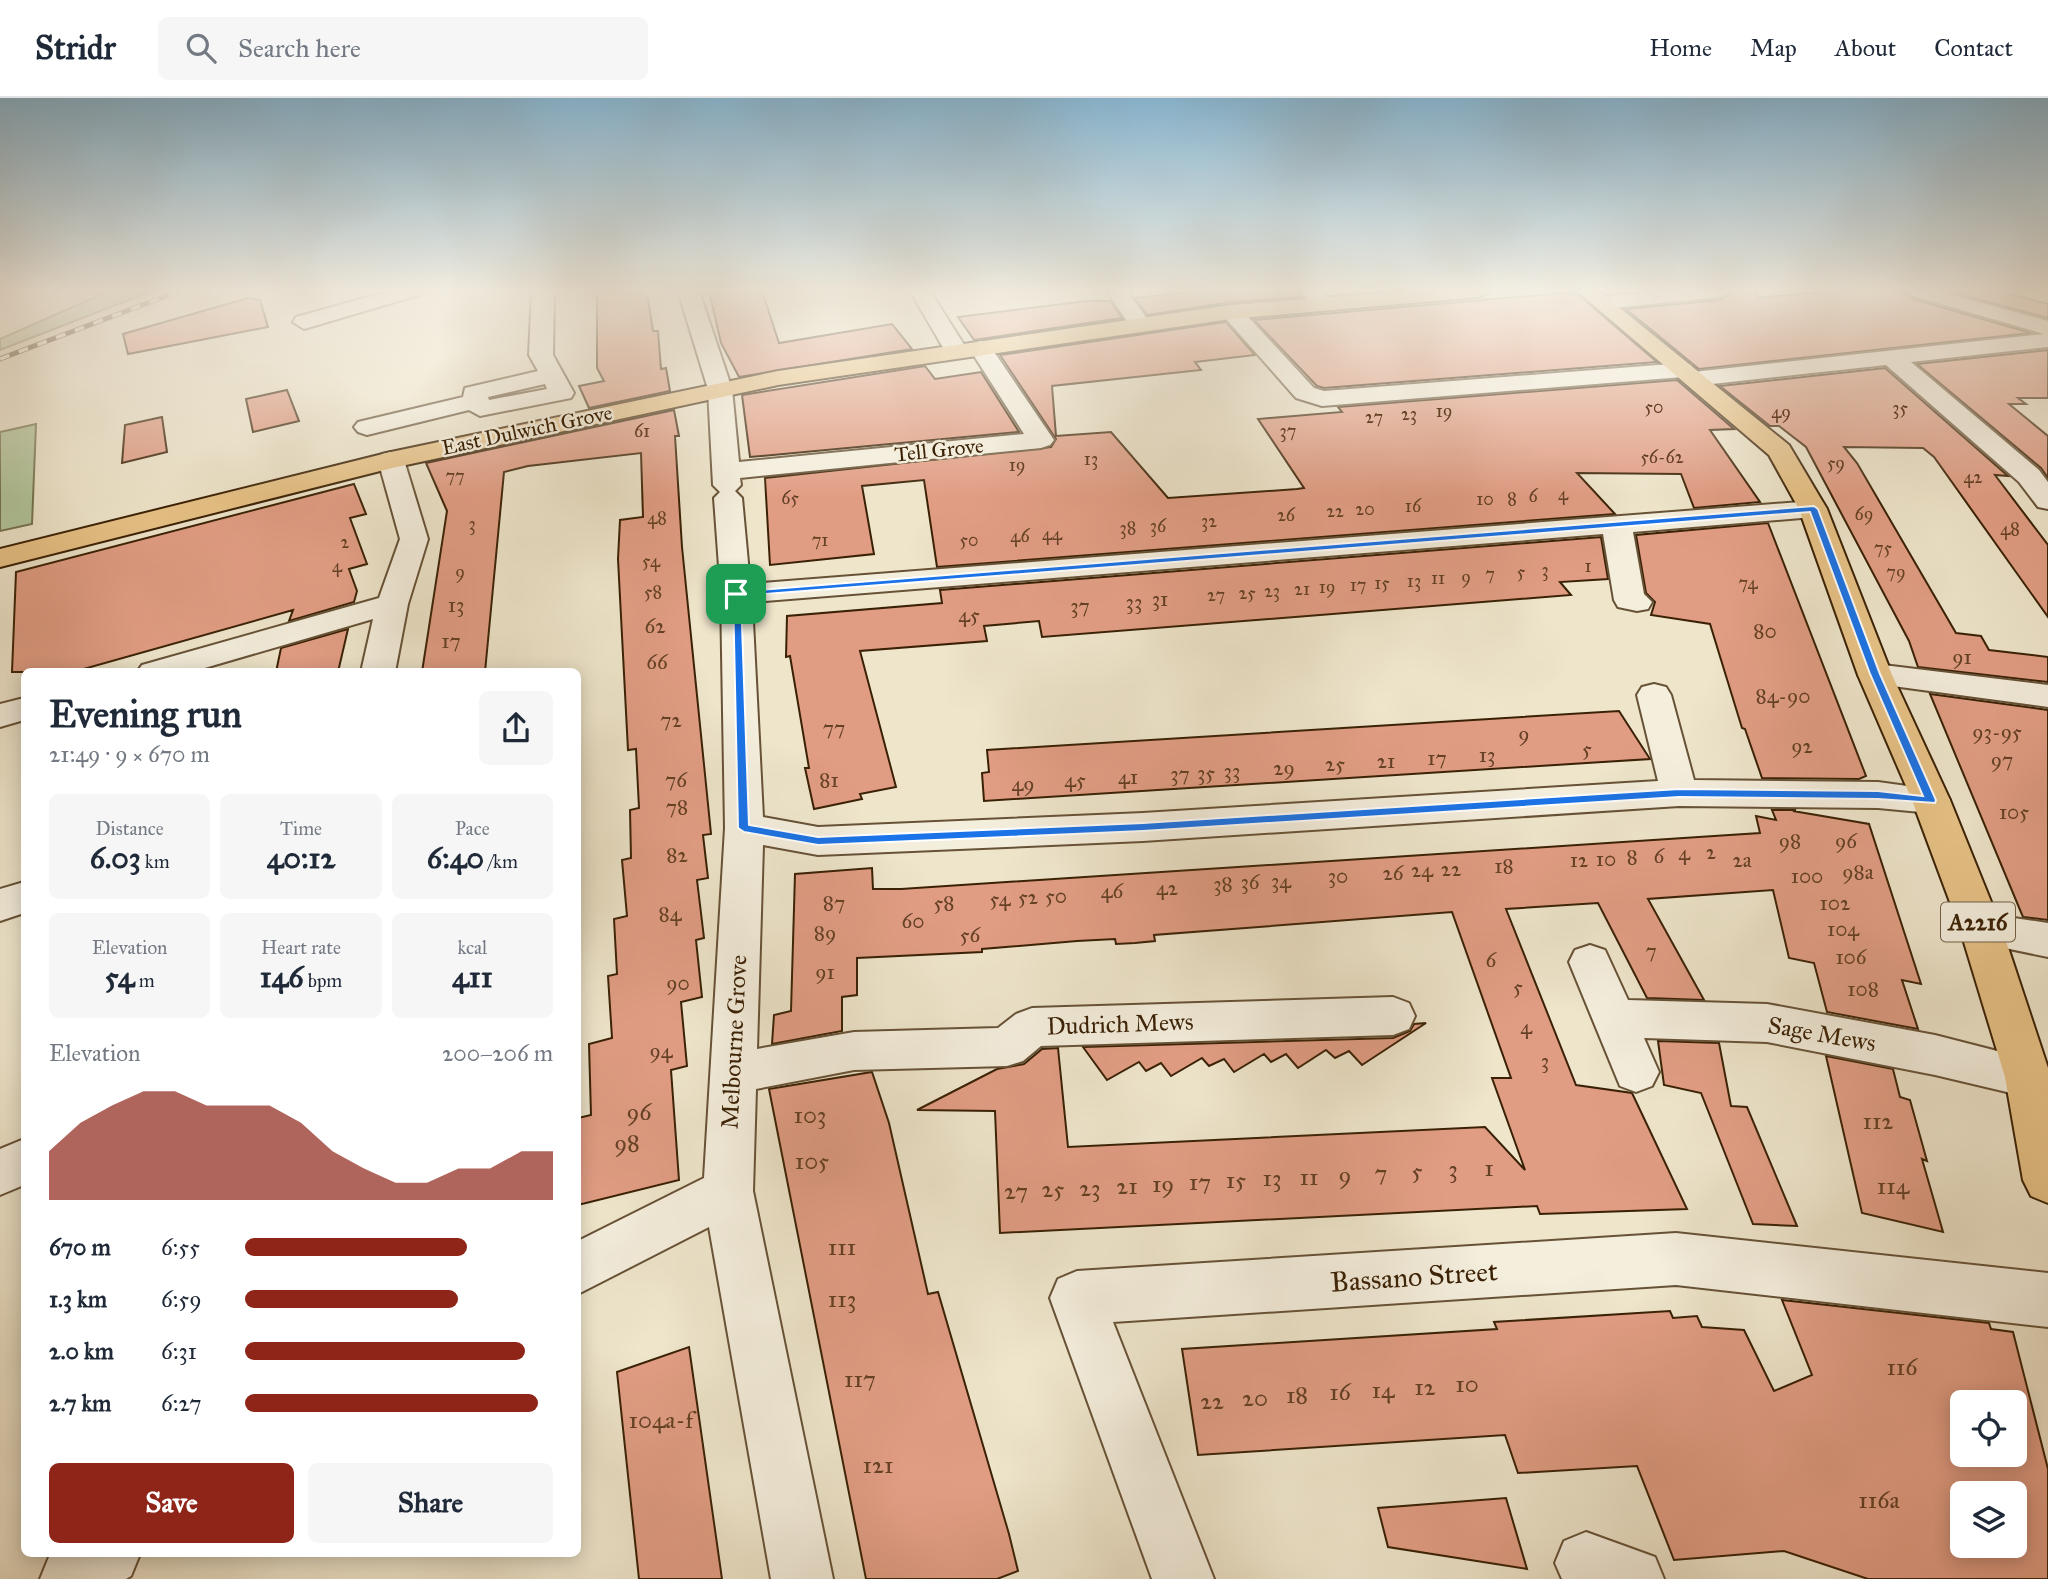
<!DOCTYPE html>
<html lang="en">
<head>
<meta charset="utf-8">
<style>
  body { margin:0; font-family:"IM FELL Great Primer",serif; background:#f6f6f7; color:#1f2937; height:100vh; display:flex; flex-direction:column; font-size:26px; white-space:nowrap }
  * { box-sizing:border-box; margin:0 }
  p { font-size:23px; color:#747a83 }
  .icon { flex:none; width:38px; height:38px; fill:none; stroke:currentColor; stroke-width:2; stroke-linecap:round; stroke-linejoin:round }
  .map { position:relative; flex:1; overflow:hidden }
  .details { position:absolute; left:21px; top:570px; width:560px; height:889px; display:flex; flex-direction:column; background:#fff; border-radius:10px; box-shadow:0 4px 18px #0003 }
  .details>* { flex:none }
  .tools { position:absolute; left:1950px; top:1292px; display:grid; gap:14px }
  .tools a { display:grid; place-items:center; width:77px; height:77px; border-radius:10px; background:#fff; box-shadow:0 4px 18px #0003; font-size:35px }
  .pin { position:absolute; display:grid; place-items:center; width:60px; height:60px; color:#fff; margin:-30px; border-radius:14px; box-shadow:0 4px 10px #0006 }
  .round { display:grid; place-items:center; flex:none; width:74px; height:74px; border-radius:10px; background:#f6f6f7 }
  .headline { display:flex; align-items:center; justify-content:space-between; height:119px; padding:0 28px }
  h1 { font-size:38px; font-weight:700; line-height:52px }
  .figures { display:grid; grid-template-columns:repeat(3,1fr); gap:10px; height:119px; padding:7px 28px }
  .figures div { display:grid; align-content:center; border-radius:10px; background:#f6f6f7; text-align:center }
  .figures b { font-size:30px; font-weight:700 }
  .figures small { font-size:19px; font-weight:400 }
  .figures p { font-size:19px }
  .chart { height:196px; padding:14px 28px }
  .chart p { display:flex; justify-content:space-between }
  .chart svg { width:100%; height:126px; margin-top:7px; fill:#8f2418; opacity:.7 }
  .primary-button { display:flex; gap:14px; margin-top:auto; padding:14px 28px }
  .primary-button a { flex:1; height:80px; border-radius:10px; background:#8f2418; color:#fff; font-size:28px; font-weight:700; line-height:80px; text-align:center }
  .primary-button a+a { background:#f6f6f7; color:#1f2937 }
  ul { padding:0 28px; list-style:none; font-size:23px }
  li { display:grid; grid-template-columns:112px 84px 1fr; align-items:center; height:52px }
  li i { height:18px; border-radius:9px; background:#8f2418 }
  header { display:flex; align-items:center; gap:42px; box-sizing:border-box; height:98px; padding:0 35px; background:#fff; border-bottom:2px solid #e0e1e3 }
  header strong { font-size:33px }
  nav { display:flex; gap:38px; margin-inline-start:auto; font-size:24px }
  .search { width:490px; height:63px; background:#f6f6f7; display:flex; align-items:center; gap:18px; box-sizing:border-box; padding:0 24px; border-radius:10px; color:#747a83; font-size:26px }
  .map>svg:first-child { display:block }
  .green { fill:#b2c69c; stroke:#767450; stroke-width:2 }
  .building { fill:#e19d84; stroke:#3a2105; stroke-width:2; fill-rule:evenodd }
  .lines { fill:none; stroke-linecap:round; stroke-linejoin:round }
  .minor-casing { stroke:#675236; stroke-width:4 }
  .major-casing { stroke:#3a2105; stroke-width:4 }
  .minor { fill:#f4eedd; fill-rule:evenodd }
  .major { fill:#e7c286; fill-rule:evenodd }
  .rail-casing { stroke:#3a2105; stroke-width:5 }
  .rail { stroke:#f4eedd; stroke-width:3.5; stroke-dasharray:10; stroke-linecap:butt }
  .route { fill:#1a73e8; stroke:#fff; stroke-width:2; fill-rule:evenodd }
  .labels { text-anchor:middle; stroke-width:5; stroke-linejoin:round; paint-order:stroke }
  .far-number-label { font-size:18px; fill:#644025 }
  .far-street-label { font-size:21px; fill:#3a2105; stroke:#f4eedd }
  .number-label { font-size:21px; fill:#644025 }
  .shield { fill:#f4eedd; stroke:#725e46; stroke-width:2 }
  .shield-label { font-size:23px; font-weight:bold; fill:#3a2105 }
  .street-label { font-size:24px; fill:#3a2105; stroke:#f4eedd }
  .near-number-label { font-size:24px; fill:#644025 }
  .near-street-label { font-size:28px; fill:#3a2105; stroke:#f4eedd }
</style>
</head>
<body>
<header>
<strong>Stridr</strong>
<div class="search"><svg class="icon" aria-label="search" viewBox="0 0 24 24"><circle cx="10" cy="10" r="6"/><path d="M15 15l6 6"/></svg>Search here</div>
<nav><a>Home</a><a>Map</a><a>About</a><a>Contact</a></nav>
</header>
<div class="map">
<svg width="2048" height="1481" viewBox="0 0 2048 1481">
  <rect width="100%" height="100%" fill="#eee5cb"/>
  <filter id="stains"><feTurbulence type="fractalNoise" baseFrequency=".00286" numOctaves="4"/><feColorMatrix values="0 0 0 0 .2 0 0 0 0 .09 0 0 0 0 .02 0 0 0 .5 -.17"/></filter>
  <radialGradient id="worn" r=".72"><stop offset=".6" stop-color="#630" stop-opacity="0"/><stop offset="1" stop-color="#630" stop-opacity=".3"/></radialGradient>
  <path class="green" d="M109,193H152L0,252V241Z
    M36,326L32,426L0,433V334Z"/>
  <path class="building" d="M642,193L648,201L653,233H658L661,271L666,270L670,293L589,310L579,288L604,283L597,270V194Z
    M709,193H762L779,245L892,226L912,251L739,279L721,245Z
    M1198,193H1298L1302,199L1231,204L1147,217L1135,200Z
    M1733,193H1757L1758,200L1830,193H1904L1909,200L2031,235L1699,271L1626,211L1720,202Z
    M1947,193H1998L2048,206V220Z
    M1575,194L1657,264L1324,290L1317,288L1254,222Z
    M248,200L260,202L268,229L128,256L123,236Z
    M1087,203H1110L1122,220L974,242L958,219Z
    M1226,224L1255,257L1195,264L1201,272L1052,288L1056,338L1111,334L1168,400L1297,391L1304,390L1258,321L1342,314L1338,309L1677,282L1734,331L1710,332L1760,404L1694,410L1681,376L1577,375L1615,416L937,469L924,382L862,388L874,456L770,467L765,380L1051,349L1056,341L1000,257Z
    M2048,252V300H2018L2026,306H2009L2048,338V380L2041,370L1917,266Z
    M925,268L935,281L981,274L1019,334L750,359L742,297Z
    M1885,270L2008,378L1995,377L2048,447V519L1934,359L1923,350L1844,349L1857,365L1956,535L1981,538L1989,552L2048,559V584L1918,569L1909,543L1806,349L1779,328H1770L1720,288Z
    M287,292L299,323L253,334L246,301Z
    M674,312L679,338H675L682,449L711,736L703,737L708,780L697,782L704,840L696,842L702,899L681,904L687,968L671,972L679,1082L578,1107V1020L591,1017L589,946L612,940L608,878L617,876L614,821L627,818L622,762L631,760L630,712L639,710L636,651L628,652L618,461L620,422L643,419L641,355L528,368L504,374L485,574H422L447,413L426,365Z
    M162,319L167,354L122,365L125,327Z
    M354,386L366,416L350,420L367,466L349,471L357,493L354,504L289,523L293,512L73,574H12L16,474Z
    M1768,425L1866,678L1859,681L1762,680L1745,631L1742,630L1710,526L1651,517L1655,504L1646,495L1636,437Z
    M1601,439L1608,481L1560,484L1571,497L1042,539L1039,523L984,528L987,543L860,553L896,689L860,696L862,701L814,711L805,670H809L790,558L786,559L787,518L942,505L940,492Z
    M348,531L338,574H276L281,550Z
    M1930,596L2048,612V822L2023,819Z
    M1619,613L1650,661L984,703L982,675L989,674L987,652Z
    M1772,712H1796L1793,713L1869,726L1921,886L1902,882L1918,931L1827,914L1814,865L1789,860L1773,792L1648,801L1704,902L1647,900L1598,805L1506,811L1576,987L1632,995L1687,1111L1540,1116L1537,1108L1000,1135L995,1013L917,1012L997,971L1024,966L1042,951L1058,950L1068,1049L1485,1029L1525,1072L1492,980H1511L1452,814L1154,837L1155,843L1135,845L1116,846L1115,841L1077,843L982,851V854L857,860V897L842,899V933L772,946L774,917L791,913L795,776L872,770L873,791H901L1714,738L1760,735L1756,718L1776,722Z
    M1426,925L1362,967L1349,953L1335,960L1326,952L1298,970L1286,956L1271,964L1264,956L1234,974L1224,961L1209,968L1202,960L1171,978L1161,965L1146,973L1139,964L1107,982L1083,949L1393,940L1410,933L1414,926Z
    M1658,943L1719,945L1731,1008L1747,1009L1797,1128L1753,1126L1701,995L1664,987Z
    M1826,958L1893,971L1900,999L1910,1002L1927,1063L1922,1061L1943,1134L1862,1115Z
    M872,974L889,1025L928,1196L938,1194L1009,1436L1018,1473L997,1481H866L769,991Z
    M1782,1202L1989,1225L1991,1231L2013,1234L2048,1371V1481H1868L1784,1453L1674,1462L1637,1368L1518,1375L1505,1337L1198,1357L1182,1251L1497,1231L1494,1224L1670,1213L1673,1220L1697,1218L1702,1229L1744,1232L1774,1293L1812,1277ZM1962,1304H2014V1356H1962ZM1962,1395H2014V1447H1962Z
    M689,1249L722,1481H639L617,1274Z
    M1506,1400L1527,1471L1388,1449L1378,1410Z"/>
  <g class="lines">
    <defs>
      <path id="minor" d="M390,193H423L419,197L304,231L293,224L296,219Z
        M532,193H554L553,257L574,295L571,300L480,318L469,312L367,337L358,334L354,329L358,324L463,299L465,290L538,273L529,257ZM545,286L547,291L489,302L488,299Z
        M678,193H699L732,291L739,364L1024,336L969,250L980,243L988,245L1054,342L1050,347L1041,350L740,380L741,387L735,393L742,400L750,486L1813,403L1823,405L1827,411L1823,417L1813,419L1633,434L1644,496L1652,504L1648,511L1637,513L1618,509L1614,502L1603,436L752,504L763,719L818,729L1143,715L1658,683L1637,597L1642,589L1654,586L1666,589L1671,597L1694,682L1878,684L1944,693L1950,702L1944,711L1931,715L1878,710L1679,708L1143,743L818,757L763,747L757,951L854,934L998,930L1016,916L1032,910L1393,899L1409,905L1415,918L1409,931L1393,937L1041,948L1023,963L1007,968L854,972L756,991L753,1093L833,1481H771L709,1129L578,1196V1143L704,1080L725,730L721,496L714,400L720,394L713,387L708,291Z
        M910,193H930L968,253L964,258H948Z
        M1107,193H1127L1151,226L1148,231H1132Z
        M1301,193H1323L1333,206L1322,212L1314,211Z
        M1662,193H1731L1720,199L1602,211L1591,205L1602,199Z
        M1907,193H1939L2048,223V249L1911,264L2039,372L2048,384V411L2038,409L2019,384L1886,267L1694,288L1686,286L1683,279L1322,308L1296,300L1220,214L1231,207L1239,209L1314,290L1324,293L1683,265L1691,267L1693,274L2044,236L1910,197Z
        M391,354L400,356L404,362L428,441L408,506L395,574H361L373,521L191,574H137L142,567L379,500L400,441L378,362L382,356Z
        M1875,566L2048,587V609L1863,584L1858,577L1863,570Z
        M24,600V622L0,629V606Z
        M24,784V815L0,823V791Z
        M1981,815L2048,825V859L1966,842L1960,831L1966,820Z
        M1590,847L1605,852L1628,902L1767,906L1935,937L2044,965L2048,973L2044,993L2028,999L1935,977L1767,944L1644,940L1659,974L1652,988L1636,994L1620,988L1569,864L1575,852Z
        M24,1041V1087L0,1097V1051Z
        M1676,1135L2048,1175V1229L1676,1187L1113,1224L1214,1481H1152L1050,1200L1058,1181L1077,1173Z
        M1586,1434L1655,1459L1664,1481H1562L1555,1465L1564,1443Z
        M54,1456H140L131,1478L126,1481H40L49,1459Z"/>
      <path id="major" d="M1409,193H1490L1479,199L1231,221L778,287L392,370L0,469V451L391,354L778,273L1231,207Z
        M1577,193H1599L1789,347L1827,411L1892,577L1950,702L2002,831L2048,970V1105L2031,1098L2023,1082L2005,979L1960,831L1912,702L1858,577L1799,411L1769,357Z"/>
    </defs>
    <use href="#minor" class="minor-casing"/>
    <use href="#major" class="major-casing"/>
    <use href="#minor" class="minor"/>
    <use href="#major" class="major"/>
    <defs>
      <path id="rail" d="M0,261L179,193"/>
    </defs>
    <use href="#rail" class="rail-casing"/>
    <use href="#rail" class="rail"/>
  </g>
  <linearGradient id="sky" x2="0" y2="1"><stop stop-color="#88b8d5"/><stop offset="0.48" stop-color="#f7f3e8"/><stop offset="1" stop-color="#f7f3e8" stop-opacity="0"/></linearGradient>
  <rect width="2048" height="400" fill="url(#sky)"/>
  <path class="route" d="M1814,408L1818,411L1880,576L1936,702L1935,705L1878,701L1679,699L1143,733L818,747L744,734L738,730L733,494ZM1810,414L1870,576L1923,698L1878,693L1679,691L1143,725L818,739L749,727L741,498Z"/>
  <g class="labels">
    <g class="far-number-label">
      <text x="1654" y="315">50</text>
      <text x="1900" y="316">35</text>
      <text x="1444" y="319">19</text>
      <text x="1781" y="320">49</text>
      <text x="1409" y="322">23</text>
      <text x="1374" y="325">27</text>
      <text x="642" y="339">61</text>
      <text x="1288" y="339">37</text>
      <text x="1662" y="365">56-62</text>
      <text x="1091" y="367">13</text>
      <text x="1836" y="371">59</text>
      <text x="1017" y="373">19</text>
      <text x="455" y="384">77</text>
      <text x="1973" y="385">42</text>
      <text x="1563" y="402">4</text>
      <text x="1533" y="404">6</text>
      <text x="790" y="406">65</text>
      <text x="1485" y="407">10</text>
      <text x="1512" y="407">8</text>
      <text x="1413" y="414">16</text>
      <text x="1365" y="417">20</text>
      <text x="1335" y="419">22</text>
      <text x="1864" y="422">69</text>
      <text x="1286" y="423">26</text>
      <text x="657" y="426">48</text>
      <text x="1209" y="429">32</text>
      <text x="472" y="432">3</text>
      <text x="1158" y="434">36</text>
      <text x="1128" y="436">38</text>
      <text x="2010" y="437">48</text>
      <text x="1052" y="442">44</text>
      <text x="1020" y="444">46</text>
      <text x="820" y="448">71</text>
      <text x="969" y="448">50</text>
      <text x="345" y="450">2</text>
      <text x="1883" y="456">75</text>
      <text x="651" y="469">54</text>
      <text x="337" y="474">4</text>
      <text x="1588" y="474">1</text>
      <text x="1545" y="478">3</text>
      <text x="460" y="480">9</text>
      <text x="1521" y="480">5</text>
      <text x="1896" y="480">79</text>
      <text x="1490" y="482">7</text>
      <text x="1466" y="485">9</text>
      <text x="1438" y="486">11</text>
      <text x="1414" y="489">13</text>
      <text x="1382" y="491">15</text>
      <text x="1748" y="491">74</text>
      <text x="1358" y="493">17</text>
      <text x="1327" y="495">19</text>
      <text x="1302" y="497">21</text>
      <text x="1272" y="499">23</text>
      <text x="653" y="500">58</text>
      <text x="1247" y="501">25</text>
      <text x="1216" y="503">27</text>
    </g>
    <g class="far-street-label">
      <text transform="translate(527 332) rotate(-12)" y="7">East Dulwich Grove</text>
      <text transform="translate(939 352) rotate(-6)" y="7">Tell Grove</text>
    </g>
    <g class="number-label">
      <text x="1160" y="508">31</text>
      <text x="1134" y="511">33</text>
      <text x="456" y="514">13</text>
      <text x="1080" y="515">37</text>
      <text x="969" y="524">45</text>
      <text x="655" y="535">62</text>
      <text x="1765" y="540">80</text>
      <text x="451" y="550">17</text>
      <text x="1962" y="566">91</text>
      <text x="657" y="571">66</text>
      <text x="1783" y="605">84-90</text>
      <text x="671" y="629">72</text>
      <text x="834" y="637">77</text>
      <text x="1997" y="641">93-95</text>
      <text x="1524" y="643">9</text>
      <text x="1802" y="655">92</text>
      <text x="1587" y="658">5</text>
      <text x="1487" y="664">13</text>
      <text x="1437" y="667">17</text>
      <text x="2002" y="669">97</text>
      <text x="1386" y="670">21</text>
      <text x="1335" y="673">25</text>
      <text x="1284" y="677">29</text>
      <text x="1232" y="680">33</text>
      <text x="1206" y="682">35</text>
      <text x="1180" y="683">37</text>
      <text x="1128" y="686">41</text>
      <text x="676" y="689">76</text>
      <text x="829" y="689">81</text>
      <text x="1075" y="689">45</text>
      <text x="1023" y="693">49</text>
      <text x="677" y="716">78</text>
      <text x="2014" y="721">105</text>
      <text x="1790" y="750">98</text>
      <text x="1846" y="750">96</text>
      <text x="1711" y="761">2</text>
      <text x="1684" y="762">4</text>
      <text x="677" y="764">82</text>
      <text x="1659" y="765">6</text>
      <text x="1632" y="766">8</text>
      <text x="1606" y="768">10</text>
      <text x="1579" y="769">12</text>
      <text x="1742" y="769">2a</text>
      <text x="1504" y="775">18</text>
      <text x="1451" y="778">22</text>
      <text x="1422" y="779">24</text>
      <text x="1858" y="781">98a</text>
      <text x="1393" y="782">26</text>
      <text x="1338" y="785">30</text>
      <text x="1807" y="785">100</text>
      <text x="1281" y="790">34</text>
      <text x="1250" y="791">36</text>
      <text x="1223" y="793">38</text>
      <text x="1167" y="797">42</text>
      <text x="1112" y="800">46</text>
      <text x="1056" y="805">50</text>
      <text x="1028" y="806">52</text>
      <text x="1000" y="808">54</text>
      <text x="834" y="812">87</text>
      <text x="944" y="812">58</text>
      <text x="1835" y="812">102</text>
      <text x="670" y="823">84</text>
      <text x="913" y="830">60</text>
      <text x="1843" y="838">104</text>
      <text x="825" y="842">89</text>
      <text x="970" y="844">56</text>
      <text x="1651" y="860">7</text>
      <text x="1851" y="866">106</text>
      <text x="1491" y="869">6</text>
      <text x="825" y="881">91</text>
      <text x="678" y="892">90</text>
      <text x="1518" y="896">5</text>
      <text x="1863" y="898">108</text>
      <text x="1526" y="936">4</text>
      <text x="661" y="960">94</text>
      <text x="1545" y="970">3</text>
    </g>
    <rect class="shield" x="1941" y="804.5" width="74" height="39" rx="5"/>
    <g class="shield-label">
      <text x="1978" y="832">A2216</text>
    </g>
    <g class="street-label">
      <text transform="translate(1120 926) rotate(-2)" y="8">Dudrich Mews</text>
      <text transform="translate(1822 936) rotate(10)" y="8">Sage Mews</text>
      <text transform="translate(734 944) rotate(-87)" y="8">Melbourne Grove</text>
    </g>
    <g class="near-number-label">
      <text x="639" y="1022">96</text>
      <text x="810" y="1025">103</text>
      <text x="1878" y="1031">112</text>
      <text x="627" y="1053">98</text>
      <text x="812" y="1071">105</text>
      <text x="1489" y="1078">1</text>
      <text x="1453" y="1079">3</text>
      <text x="1417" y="1081">5</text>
      <text x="1381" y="1083">7</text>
      <text x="1345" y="1085">9</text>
      <text x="1309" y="1087">11</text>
      <text x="1272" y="1088">13</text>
      <text x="1236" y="1090">15</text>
      <text x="1200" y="1092">17</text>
      <text x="1163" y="1094">19</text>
      <text x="1127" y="1096">21</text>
      <text x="1893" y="1096">114</text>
      <text x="1090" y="1098">23</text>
      <text x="1053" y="1099">25</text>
      <text x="1016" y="1101">27</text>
      <text x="842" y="1157">111</text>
      <text x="842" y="1209">113</text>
      <text x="1902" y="1277">116</text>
      <text x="860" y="1289">117</text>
      <text x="1467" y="1294">10</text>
      <text x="1425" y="1297">12</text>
      <text x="1383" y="1300">14</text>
      <text x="1340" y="1302">16</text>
      <text x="1297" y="1305">18</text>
      <text x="1255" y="1308">20</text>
      <text x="1212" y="1311">22</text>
      <text x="661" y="1330">104a-f</text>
      <text x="878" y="1375">121</text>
      <text x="1879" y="1410">116a</text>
    </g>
    <g class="near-street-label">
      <text transform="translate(1414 1178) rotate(-4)" y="10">Bassano Street</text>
    </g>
  </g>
  <rect width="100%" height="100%" filter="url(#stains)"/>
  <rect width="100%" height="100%" fill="url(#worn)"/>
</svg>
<div class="tools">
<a><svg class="icon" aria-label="locate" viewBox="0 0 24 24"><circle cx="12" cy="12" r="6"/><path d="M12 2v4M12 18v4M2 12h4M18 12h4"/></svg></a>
<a><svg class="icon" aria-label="layers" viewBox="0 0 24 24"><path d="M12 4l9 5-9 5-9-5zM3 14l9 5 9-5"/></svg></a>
</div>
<div class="pin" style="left:736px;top:496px;background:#1e9e55"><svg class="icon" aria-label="arrive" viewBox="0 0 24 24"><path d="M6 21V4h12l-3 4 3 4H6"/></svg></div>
<section class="details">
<div class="headline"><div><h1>Evening run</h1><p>21:49 · 9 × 670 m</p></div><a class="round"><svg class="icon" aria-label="share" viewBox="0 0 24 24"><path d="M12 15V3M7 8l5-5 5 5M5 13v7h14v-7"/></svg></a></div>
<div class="figures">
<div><p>Distance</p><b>6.03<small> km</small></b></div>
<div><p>Time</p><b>40:12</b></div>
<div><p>Pace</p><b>6:40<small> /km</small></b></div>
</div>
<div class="figures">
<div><p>Elevation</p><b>54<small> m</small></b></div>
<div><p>Heart rate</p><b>146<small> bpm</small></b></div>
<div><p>kcal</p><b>411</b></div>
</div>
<div class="chart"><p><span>Elevation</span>200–206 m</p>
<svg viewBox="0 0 160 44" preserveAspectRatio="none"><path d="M0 44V27L10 17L20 11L30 6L40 6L50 11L60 11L70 11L80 17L90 27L100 33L110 38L120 38L130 33L140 33L150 27L160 27V44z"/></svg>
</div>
<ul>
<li><b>670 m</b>6:55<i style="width:72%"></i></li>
<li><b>1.3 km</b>6:59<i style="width:69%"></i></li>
<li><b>2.0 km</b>6:31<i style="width:91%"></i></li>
<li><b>2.7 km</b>6:27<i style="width:95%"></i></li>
</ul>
<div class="primary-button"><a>Save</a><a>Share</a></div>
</section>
</div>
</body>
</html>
